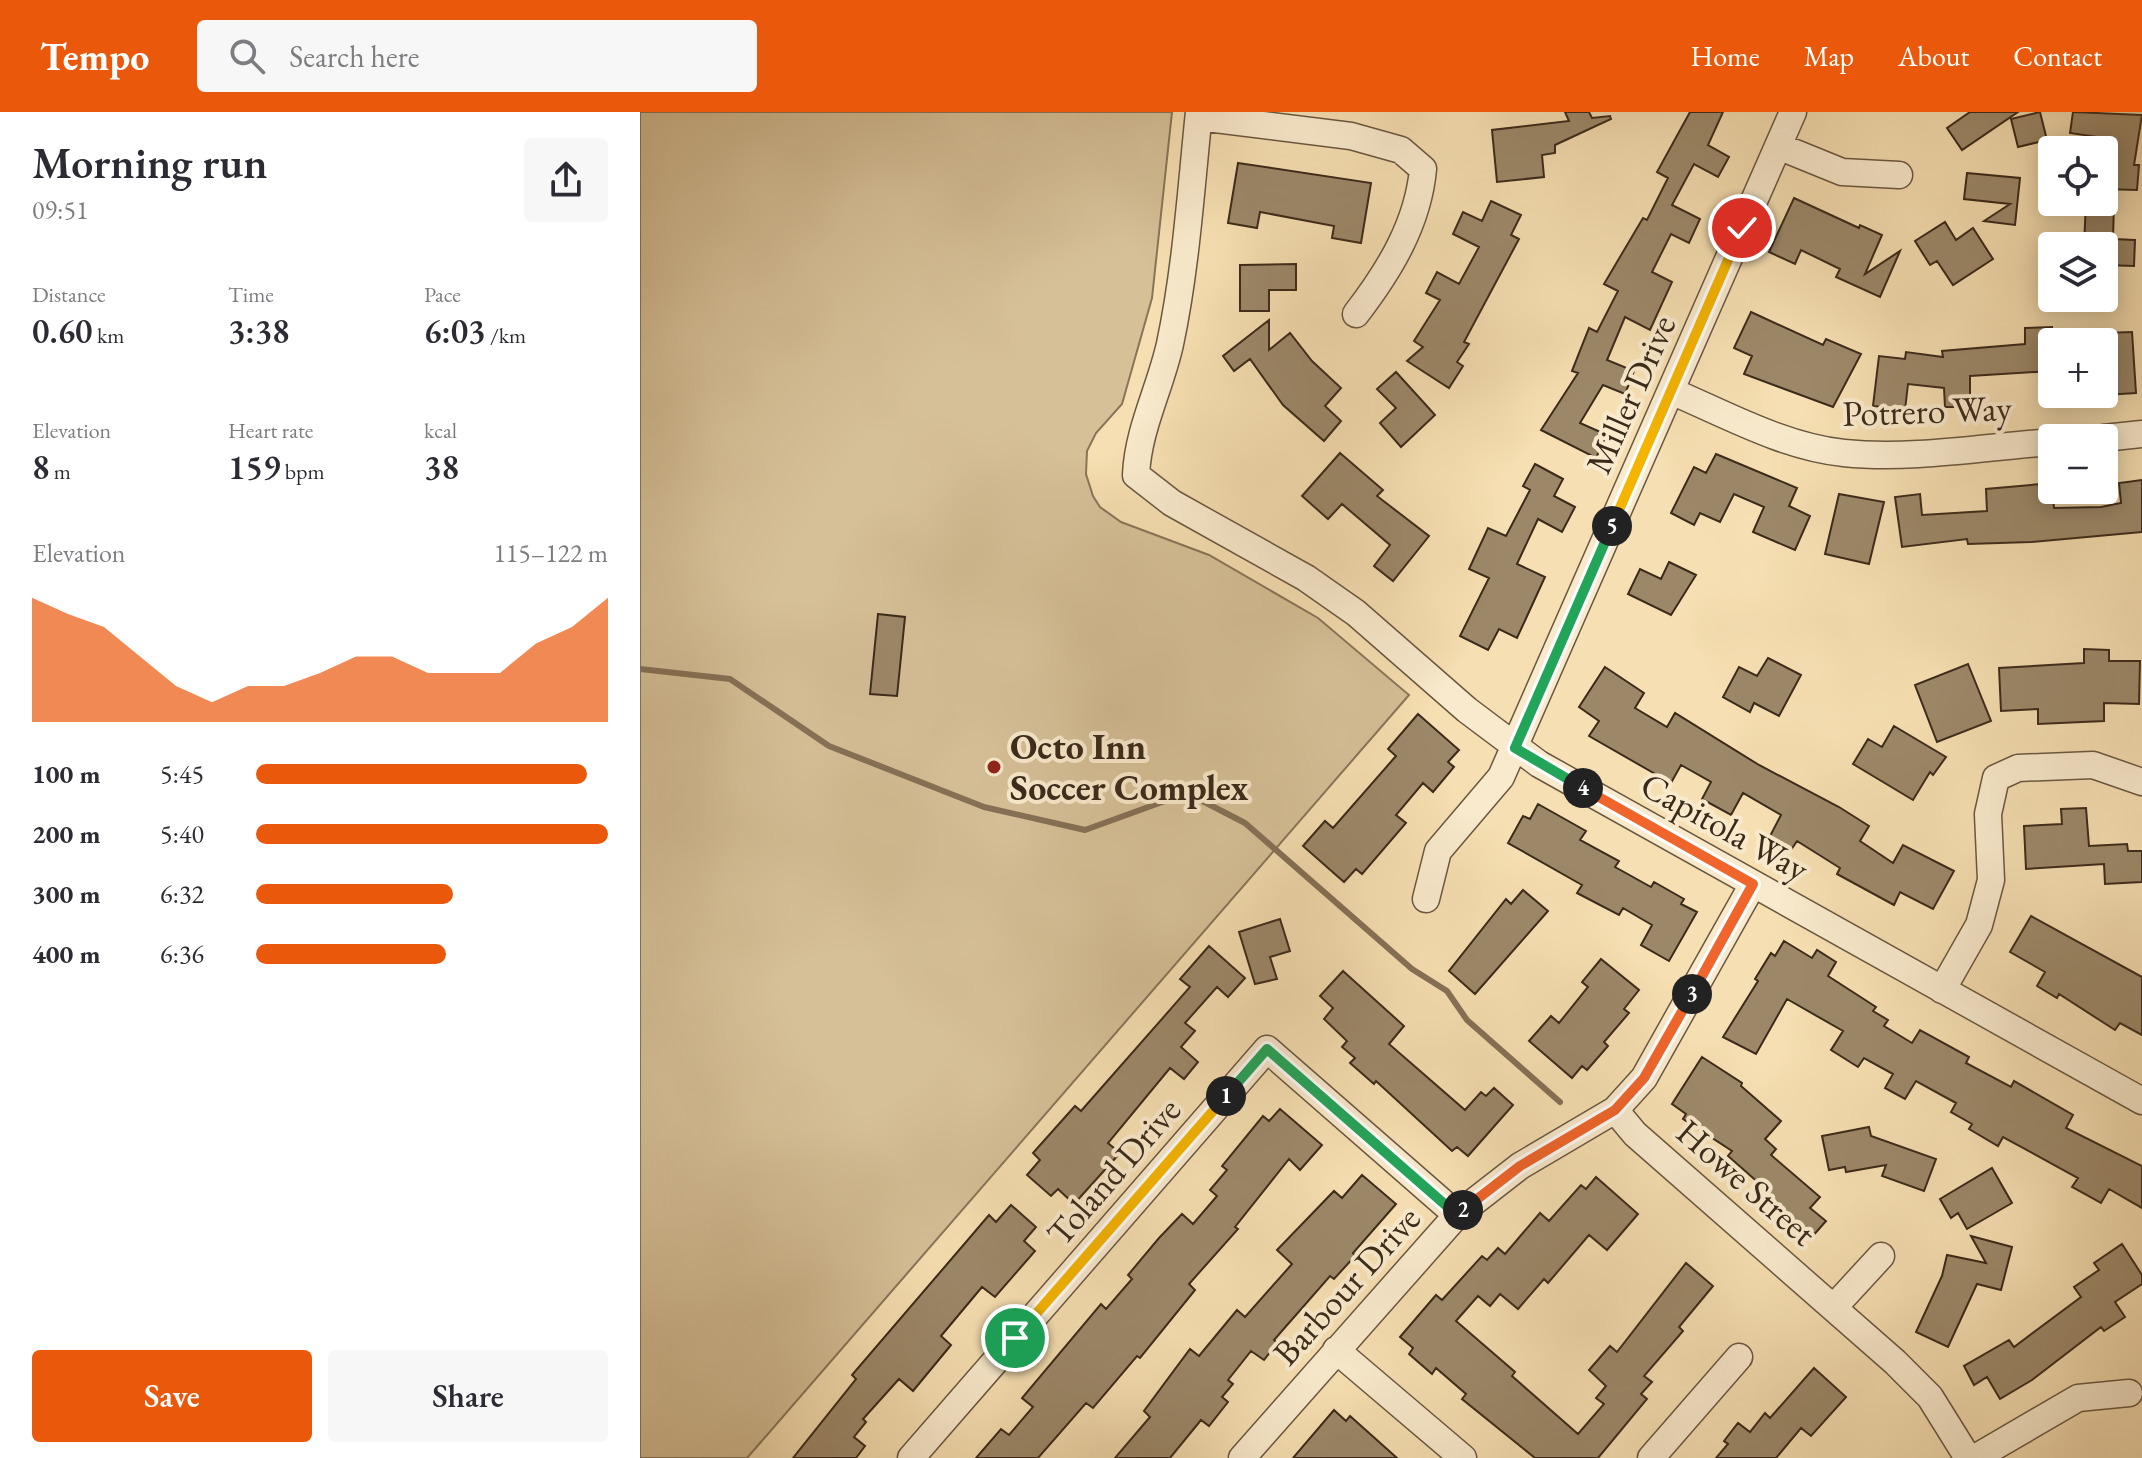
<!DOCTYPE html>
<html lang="en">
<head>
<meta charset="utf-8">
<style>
  body { margin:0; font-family:"EB Garamond",serif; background:#f7f7f7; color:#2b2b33; height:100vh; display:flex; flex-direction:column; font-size:30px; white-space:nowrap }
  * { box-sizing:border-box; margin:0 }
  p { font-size:26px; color:#7c7c81 }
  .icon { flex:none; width:44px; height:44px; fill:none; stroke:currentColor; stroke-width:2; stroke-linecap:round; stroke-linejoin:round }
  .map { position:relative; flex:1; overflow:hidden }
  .panel { display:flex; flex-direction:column; background:#fff; width:640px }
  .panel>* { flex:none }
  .buttons { position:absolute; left:1398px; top:24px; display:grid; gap:16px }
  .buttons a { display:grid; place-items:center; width:80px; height:80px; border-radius:8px; background:#fff; box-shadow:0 4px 20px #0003; font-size:40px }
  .pin { position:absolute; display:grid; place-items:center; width:68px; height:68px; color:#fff; margin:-34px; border:4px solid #fff; border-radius:50%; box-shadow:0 2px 8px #0007 }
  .km { position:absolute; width:40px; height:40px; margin:-20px; border-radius:50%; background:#222; color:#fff; font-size:22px; line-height:40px; text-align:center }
  .round { display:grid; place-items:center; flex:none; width:84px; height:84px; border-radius:8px; background:#f7f7f7 }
  .summary { display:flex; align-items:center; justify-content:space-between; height:136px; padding:0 32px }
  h1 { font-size:44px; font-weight:600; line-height:60px }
  .figures { display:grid; grid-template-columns:repeat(3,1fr); gap:12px; height:136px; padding:8px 32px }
  .figures div { display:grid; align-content:center }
  .figures b { font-size:34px; font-weight:600 }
  .figures small { font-size:22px; font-weight:400 }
  .figures p { font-size:22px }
  .chart { height:224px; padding:16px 32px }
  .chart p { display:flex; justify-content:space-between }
  .chart svg { width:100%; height:144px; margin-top:8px; fill:#ea580c; opacity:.7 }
  .primary-button { display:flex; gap:16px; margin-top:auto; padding:16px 32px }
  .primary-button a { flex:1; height:92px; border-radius:8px; background:#ea580c; color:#fff; font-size:32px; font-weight:600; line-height:92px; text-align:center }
  .primary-button a+a { background:#f7f7f7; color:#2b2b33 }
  ul { padding:0 32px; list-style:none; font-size:26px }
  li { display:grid; grid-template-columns:128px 96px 1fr; align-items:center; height:60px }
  li i { height:20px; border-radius:10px; background:#ea580c }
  header { display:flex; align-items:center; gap:48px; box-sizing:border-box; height:112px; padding:0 40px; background:#ea580c; color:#fff }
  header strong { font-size:38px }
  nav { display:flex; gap:44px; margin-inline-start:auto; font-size:28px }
  .search { width:560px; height:72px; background:#f7f7f7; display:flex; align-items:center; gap:20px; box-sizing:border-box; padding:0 28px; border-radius:8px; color:#7c7c81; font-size:30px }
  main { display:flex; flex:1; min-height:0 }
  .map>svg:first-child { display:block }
  .green { fill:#d6c098; stroke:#887559; stroke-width:2 }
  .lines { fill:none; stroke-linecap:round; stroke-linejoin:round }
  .stream { stroke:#857156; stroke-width:6 }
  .building { fill:#9c8869; stroke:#3b2a1a; stroke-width:2 }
  .minor-casing { stroke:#6a5740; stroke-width:29 }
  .minor { stroke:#f9eacd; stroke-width:26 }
  .split-1-casing { stroke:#fff; stroke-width:16 }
  .split-2-casing { stroke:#fff; stroke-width:16 }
  .split-3-casing { stroke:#fff; stroke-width:16 }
  .split-4-casing { stroke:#fff; stroke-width:16 }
  .split-5-casing { stroke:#fff; stroke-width:16 }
  .split-6-casing { stroke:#fff; stroke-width:16 }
  .split-1 { stroke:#f5b400; stroke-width:10 }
  .split-2 { stroke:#22a559; stroke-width:10 }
  .split-3 { stroke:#f0652b; stroke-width:10 }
  .split-4 { stroke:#f0652b; stroke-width:10 }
  .split-5 { stroke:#22a559; stroke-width:10 }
  .split-6 { stroke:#f5b400; stroke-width:10 }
  .poi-dot { fill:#8f2418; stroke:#f9eacd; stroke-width:3 }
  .labels { text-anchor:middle; stroke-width:8; stroke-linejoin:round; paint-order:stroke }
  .street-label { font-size:36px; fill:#3b2a1a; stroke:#f9eacd }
  .poi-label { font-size:36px; font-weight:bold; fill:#3b2a1a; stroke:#f9eacd; text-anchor:start }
</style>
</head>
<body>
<header>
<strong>Tempo</strong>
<div class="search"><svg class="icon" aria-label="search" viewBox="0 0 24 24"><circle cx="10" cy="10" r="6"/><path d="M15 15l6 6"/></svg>Search here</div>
<nav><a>Home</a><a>Map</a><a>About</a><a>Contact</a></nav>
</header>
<main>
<section class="panel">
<div class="summary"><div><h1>Morning run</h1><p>09:51</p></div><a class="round"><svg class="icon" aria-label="share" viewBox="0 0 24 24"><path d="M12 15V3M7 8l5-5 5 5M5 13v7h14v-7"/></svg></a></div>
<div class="figures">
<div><p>Distance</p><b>0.60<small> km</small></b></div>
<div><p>Time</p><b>3:38</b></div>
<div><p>Pace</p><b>6:03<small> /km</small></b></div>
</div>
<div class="figures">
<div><p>Elevation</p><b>8<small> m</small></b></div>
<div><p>Heart rate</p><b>159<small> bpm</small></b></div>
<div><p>kcal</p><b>38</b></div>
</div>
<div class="chart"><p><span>Elevation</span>115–122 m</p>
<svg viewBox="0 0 160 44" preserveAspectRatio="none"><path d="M0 44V6L10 11L20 15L30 24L40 33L50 38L60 33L70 33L80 29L90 24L100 24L110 29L120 29L130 29L140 20L150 15L160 6V44z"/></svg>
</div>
<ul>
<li><b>100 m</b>5:45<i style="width:94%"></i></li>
<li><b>200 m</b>5:40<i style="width:100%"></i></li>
<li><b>300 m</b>6:32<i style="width:56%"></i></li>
<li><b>400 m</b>6:36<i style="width:54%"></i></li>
</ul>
<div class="primary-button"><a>Save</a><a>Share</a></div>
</section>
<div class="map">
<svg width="1502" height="1346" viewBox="0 0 1502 1346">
  <rect width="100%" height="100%" fill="#f6dfb2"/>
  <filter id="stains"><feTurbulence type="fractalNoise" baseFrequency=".0025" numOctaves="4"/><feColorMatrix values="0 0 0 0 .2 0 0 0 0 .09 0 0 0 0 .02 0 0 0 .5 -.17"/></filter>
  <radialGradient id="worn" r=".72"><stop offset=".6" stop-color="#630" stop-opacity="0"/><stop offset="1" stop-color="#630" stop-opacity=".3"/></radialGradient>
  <path class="green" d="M0,0H532L512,186L482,292L456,321L447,339L446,362L453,384L460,395L481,410L569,443L678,506L769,583L107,1346H0Z"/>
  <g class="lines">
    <path class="stream" d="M0,557L90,567L189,634L344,695L445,718L547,681L605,711L772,857L807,879L827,908L920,990"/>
  </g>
  <path class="building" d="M925,0H949L952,6L970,4L971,7L915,33V41L902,43L904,65L857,70L852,18L929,9Z
    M1050,0H1083L1068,33L1089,45L1078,65L1054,52L1032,93L1060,107L1049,131L1031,122L1012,160L1032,170L1010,218L985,205L967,248L994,259L985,282L963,273L940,311L967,323L956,346L901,318L938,261L932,259L949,216L957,220L978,179L964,172L1003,106L1007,108L1028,66L1017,60Z
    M1330,0H1378L1322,38L1307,16Z
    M1400,0L1407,28L1378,35L1371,7Z
    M1433,0L1502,3L1494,53H1499L1497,78L1464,77V26L1430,21Z
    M598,51L731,71L721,131L692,126L694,114L620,100L617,116L588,111Z
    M1327,61L1380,66L1375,113L1344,109L1370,92L1324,87Z
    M1154,86L1219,116L1220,113L1242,123L1225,162L1260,139L1240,185L1196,165L1200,157L1161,138L1155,152L1129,140Z
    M851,89L881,103L871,123L879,127L824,230L829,232L817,250L823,254L809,276L767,249L783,235L774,229L800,188L786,181L797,160L819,172L839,135L813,122L823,100L842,109Z
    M1446,90H1474L1473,127L1495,128L1494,154L1464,153V134H1444Z
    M1305,110L1316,128L1333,116L1353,147L1313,173L1297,149L1290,153L1275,129Z
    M656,152V178H629V199H600V153Z
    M1111,200L1183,233L1186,227L1221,242L1193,295L1104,262L1112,244L1094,236Z
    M629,208V238L650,221L672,249L701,276L685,294L701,309L684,329L643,293L610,247L594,259L583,244Z
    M1412,215V259L1330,264V295H1305L1304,276L1268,272L1265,298L1233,294L1239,244L1265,247L1266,240L1303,245L1302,239L1385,232V216Z
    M1492,220L1496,281L1464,283V221Z
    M756,260L795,303L761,335L740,311L756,296L737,277Z
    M700,341L743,378L737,384L789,424L753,469L734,454L750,433L702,392L688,407L662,384Z
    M1076,342L1157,376L1149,394L1170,404L1155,438L1113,420L1124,395L1094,382L1080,410L1060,401L1054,413L1031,401L1054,355L1066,361Z
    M895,352L923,367L914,384L935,395L922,420L898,407L877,452L905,465L877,526L859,517L848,538L820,524L849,466L829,457L848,416L866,424L890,378L883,374Z
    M1502,368V420L1391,430L1328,432L1327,427L1262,435L1255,385L1280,382L1282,403L1347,399L1346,377L1412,371L1414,396L1461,395L1481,391L1479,371Z
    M1199,382L1244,390L1229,452L1185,442Z
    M1029,450L1056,463L1031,503L988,482L1000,457L1021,467Z
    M238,502L265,505L257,584L230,582Z
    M1444,537L1469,538V549H1500L1499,592L1464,591V609L1398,612V597L1361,599L1359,556L1444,551Z
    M1128,546L1161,563L1139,604L1114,591L1110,600L1083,585L1099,555L1117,564Z
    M1328,552L1351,609L1297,630L1275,573Z
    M965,555L1004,581L995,596L1027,615L1035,601L1119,653L1199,695L1229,714L1220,729L1253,751L1263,733L1314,759L1293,797L1260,780L1254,793L1197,762L1200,756L1157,729L1151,738L1129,726L1141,703L1103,681L1091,703L1062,687L1071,670L1041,653L1031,671L949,624L959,609L939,595Z
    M778,602L819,638L808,650L814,655L793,680L783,671L756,703L766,711L722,762L716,757L704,770L663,734L685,709L693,716L756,644L748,637Z
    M1254,614L1306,645L1293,663L1290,660L1273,688L1213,652L1228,627L1242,635Z
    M898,692L946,719L940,728L979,749L975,755L1011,775L1014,770L1044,787L1041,792L1057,800L1029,849L1001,833L1012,813L983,796L979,803L937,781L942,773L868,731L883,704L890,707Z
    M1446,696L1449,734L1487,732L1488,739H1502V770L1465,772L1464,752L1386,757L1384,714L1422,712L1421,697Z
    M883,778L908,799L835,882L809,859L866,787L871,792Z
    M1391,804L1502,865V923L1480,911L1475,918L1419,882L1417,886L1397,874L1405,860L1370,840Z
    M640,807L650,839L630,845L637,867L615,872L599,820Z
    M1144,829L1172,846L1177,838L1196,850L1188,864L1236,895L1233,899L1248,908L1244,914L1272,931L1280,918L1329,945L1326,951L1371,975L1374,969L1433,1003L1426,1016L1502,1054V1096L1469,1077L1461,1091L1432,1075L1438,1066L1363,1025L1358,1034L1329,1017L1332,1012L1311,1000L1316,991L1276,969L1265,987L1245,976L1253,962L1224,946L1218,955L1191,938L1203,919L1147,887L1116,942L1083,925L1118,869L1115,867L1131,841L1135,844Z
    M569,834L605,866L588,885L577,875L545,911L555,919L541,935L558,950L544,967L530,956L468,1031L480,1041L434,1092L418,1077L411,1084L387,1063L400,1048L393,1041L435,994L441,999L550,875L540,867Z
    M961,847L999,878L984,897L989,901L964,930L968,934L947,958L942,954L932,966L889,929L911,904L919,911L948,875L942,870Z
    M703,859L764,914L749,932L825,998L841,980L846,984L854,976L873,993L828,1044L817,1035L812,1039L736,969L734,972L710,951L715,946L702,935L707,929L684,907L693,896L680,884Z
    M1062,945L1102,971L1101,974L1141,1009L1125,1027L1136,1037L1131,1043L1180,1085L1170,1096L1186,1109L1171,1126L1124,1085L1129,1080L1088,1044L1092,1039L1043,1007L1046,1002L1032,992Z
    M640,997L682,1033L660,1058L649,1047L595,1115L598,1117L549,1172L555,1178L500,1246L497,1244L453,1296L446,1291L398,1346H336L361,1317L369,1323L393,1295L382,1286L461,1192L466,1197L492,1167L488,1163L519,1126L542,1102L553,1112L577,1084L570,1078L587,1058L582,1054L623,1004L629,1009Z
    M1229,1015L1231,1024L1296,1047L1284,1079L1242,1064L1246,1053L1206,1060L1205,1055L1189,1058L1182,1024Z
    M1352,1056L1372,1091L1327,1117L1318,1101L1311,1106L1300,1087Z
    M722,1063L756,1092L713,1141L715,1144L694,1167L690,1164L634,1228L637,1231L624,1248L611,1239L588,1268L593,1272L582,1285L588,1290L569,1314L561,1308L530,1346H475L510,1305L504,1299L550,1237L559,1244L597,1198L605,1205L652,1152L637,1138L694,1079L702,1086Z
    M956,1065L998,1102L967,1138L949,1123L908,1171L904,1167L878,1197L860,1182L850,1194L838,1184L816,1209L875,1260L872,1264L938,1322L964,1292L956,1286L966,1274L949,1258L970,1234L977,1240L1046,1151L1073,1174L1039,1215L1043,1219L1004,1264L1012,1270L1001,1282L1007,1287L958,1346H895L822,1287L826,1282L796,1256L792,1262L769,1242L773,1236L760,1225L796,1183L802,1188L842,1144L847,1148L858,1136L865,1142L900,1101L909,1109L941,1073L946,1077Z
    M371,1093L396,1115L384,1129L395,1139L355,1185L342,1175L301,1224L311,1233L273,1279L259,1267L223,1307L226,1310L214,1325L225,1334L216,1346H153L216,1267L212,1263L332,1123L349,1103L356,1110Z
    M1331,1124L1372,1135L1361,1178L1337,1172L1308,1235L1276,1220L1302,1164L1307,1143L1346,1151Z
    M1482,1132L1502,1163V1172L1475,1190L1485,1205L1464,1219L1461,1215L1392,1268L1360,1287L1347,1265L1334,1273L1324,1254L1369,1228L1374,1235L1441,1185L1434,1175L1459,1158L1454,1151Z
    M1174,1256L1206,1285L1171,1324L1161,1316L1136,1346H1076L1088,1332L1084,1329L1098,1311L1110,1320L1125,1301L1130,1306Z
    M694,1298L706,1309L710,1304L757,1346H653Z"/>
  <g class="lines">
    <defs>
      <path id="minor" d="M559,0C551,77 546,157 530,232C520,277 498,317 496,363L532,391L666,466L716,501L827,598L899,652L1502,989
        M559,5L711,24L761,38L783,57C778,112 749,159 716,202
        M1138,34L1202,60L1259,63
        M1031,279C1085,302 1144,335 1204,341C1271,348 1344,335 1412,330
        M1464,326L1502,322
        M786,787L798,739L861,665L1153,0
        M1302,878L1339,813L1351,768L1348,702L1356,666L1378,656L1453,653L1502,670
        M975,998L995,1022L1255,1250L1290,1285L1328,1346
        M1195,1194L1241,1144
        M696,1238L823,1346
        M271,1346L627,937L817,1103
        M602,1346L817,1103L880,1054L975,998L1004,966L1113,772
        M1011,1346L1099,1245
        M1335,1346L1438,1286L1489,1281"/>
    </defs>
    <use href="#minor" class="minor-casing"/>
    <use href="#minor" class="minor"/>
  </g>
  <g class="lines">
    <defs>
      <path id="split-1" d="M375,1226L586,984"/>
      <path id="split-2" d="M586,984L627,937L817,1103L823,1098"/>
      <path id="split-3" d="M823,1098L880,1054L975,998L1004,966L1052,882"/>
      <path id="split-4" d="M943,676L1113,772L1052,882"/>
      <path id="split-5" d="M943,676L875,636L972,414"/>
      <path id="split-6" d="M972,414L1102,116"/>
    </defs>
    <use href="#split-1" class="split-1-casing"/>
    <use href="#split-2" class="split-2-casing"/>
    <use href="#split-3" class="split-3-casing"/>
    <use href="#split-4" class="split-4-casing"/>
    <use href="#split-5" class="split-5-casing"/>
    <use href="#split-6" class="split-6-casing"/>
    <use href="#split-1" class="split-1"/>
    <use href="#split-2" class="split-2"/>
    <use href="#split-3" class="split-3"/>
    <use href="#split-4" class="split-4"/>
    <use href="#split-5" class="split-5"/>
    <use href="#split-6" class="split-6"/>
  </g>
  <circle class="poi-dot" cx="354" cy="655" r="8"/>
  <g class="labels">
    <g class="street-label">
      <text transform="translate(990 282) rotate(-66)" y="13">Miller Drive</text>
      <text transform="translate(1287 298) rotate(-2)" y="13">Potrero Way</text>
      <text transform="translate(1085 714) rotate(29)" y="13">Capitola Way</text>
      <text transform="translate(473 1059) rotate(-49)" y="13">Toland Drive</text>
      <text transform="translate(1107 1070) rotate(41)" y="13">Howe Street</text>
      <text transform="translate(706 1173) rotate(-48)" y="13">Barbour Drive</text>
    </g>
    <g class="poi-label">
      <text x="370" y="647">Octo Inn<tspan x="370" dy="41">Soccer Complex</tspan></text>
    </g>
  </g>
  <rect width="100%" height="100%" filter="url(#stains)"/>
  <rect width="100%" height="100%" fill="url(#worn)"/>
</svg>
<div class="buttons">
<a><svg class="icon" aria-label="locate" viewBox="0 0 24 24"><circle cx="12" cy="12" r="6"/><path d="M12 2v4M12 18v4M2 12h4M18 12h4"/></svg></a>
<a><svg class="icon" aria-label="layers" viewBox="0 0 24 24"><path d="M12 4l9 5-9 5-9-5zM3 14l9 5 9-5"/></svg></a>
<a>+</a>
<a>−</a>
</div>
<div class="pin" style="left:375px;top:1226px;background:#1e9e55"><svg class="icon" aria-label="arrive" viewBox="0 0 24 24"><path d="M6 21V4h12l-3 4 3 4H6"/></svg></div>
<div class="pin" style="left:1102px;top:116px;background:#d93025"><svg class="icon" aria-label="check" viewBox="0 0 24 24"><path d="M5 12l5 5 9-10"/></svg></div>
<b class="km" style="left:586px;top:984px">1</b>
<b class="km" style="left:823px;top:1098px">2</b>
<b class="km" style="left:1052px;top:882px">3</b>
<b class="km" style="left:943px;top:676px">4</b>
<b class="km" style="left:972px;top:414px">5</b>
</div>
</main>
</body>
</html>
